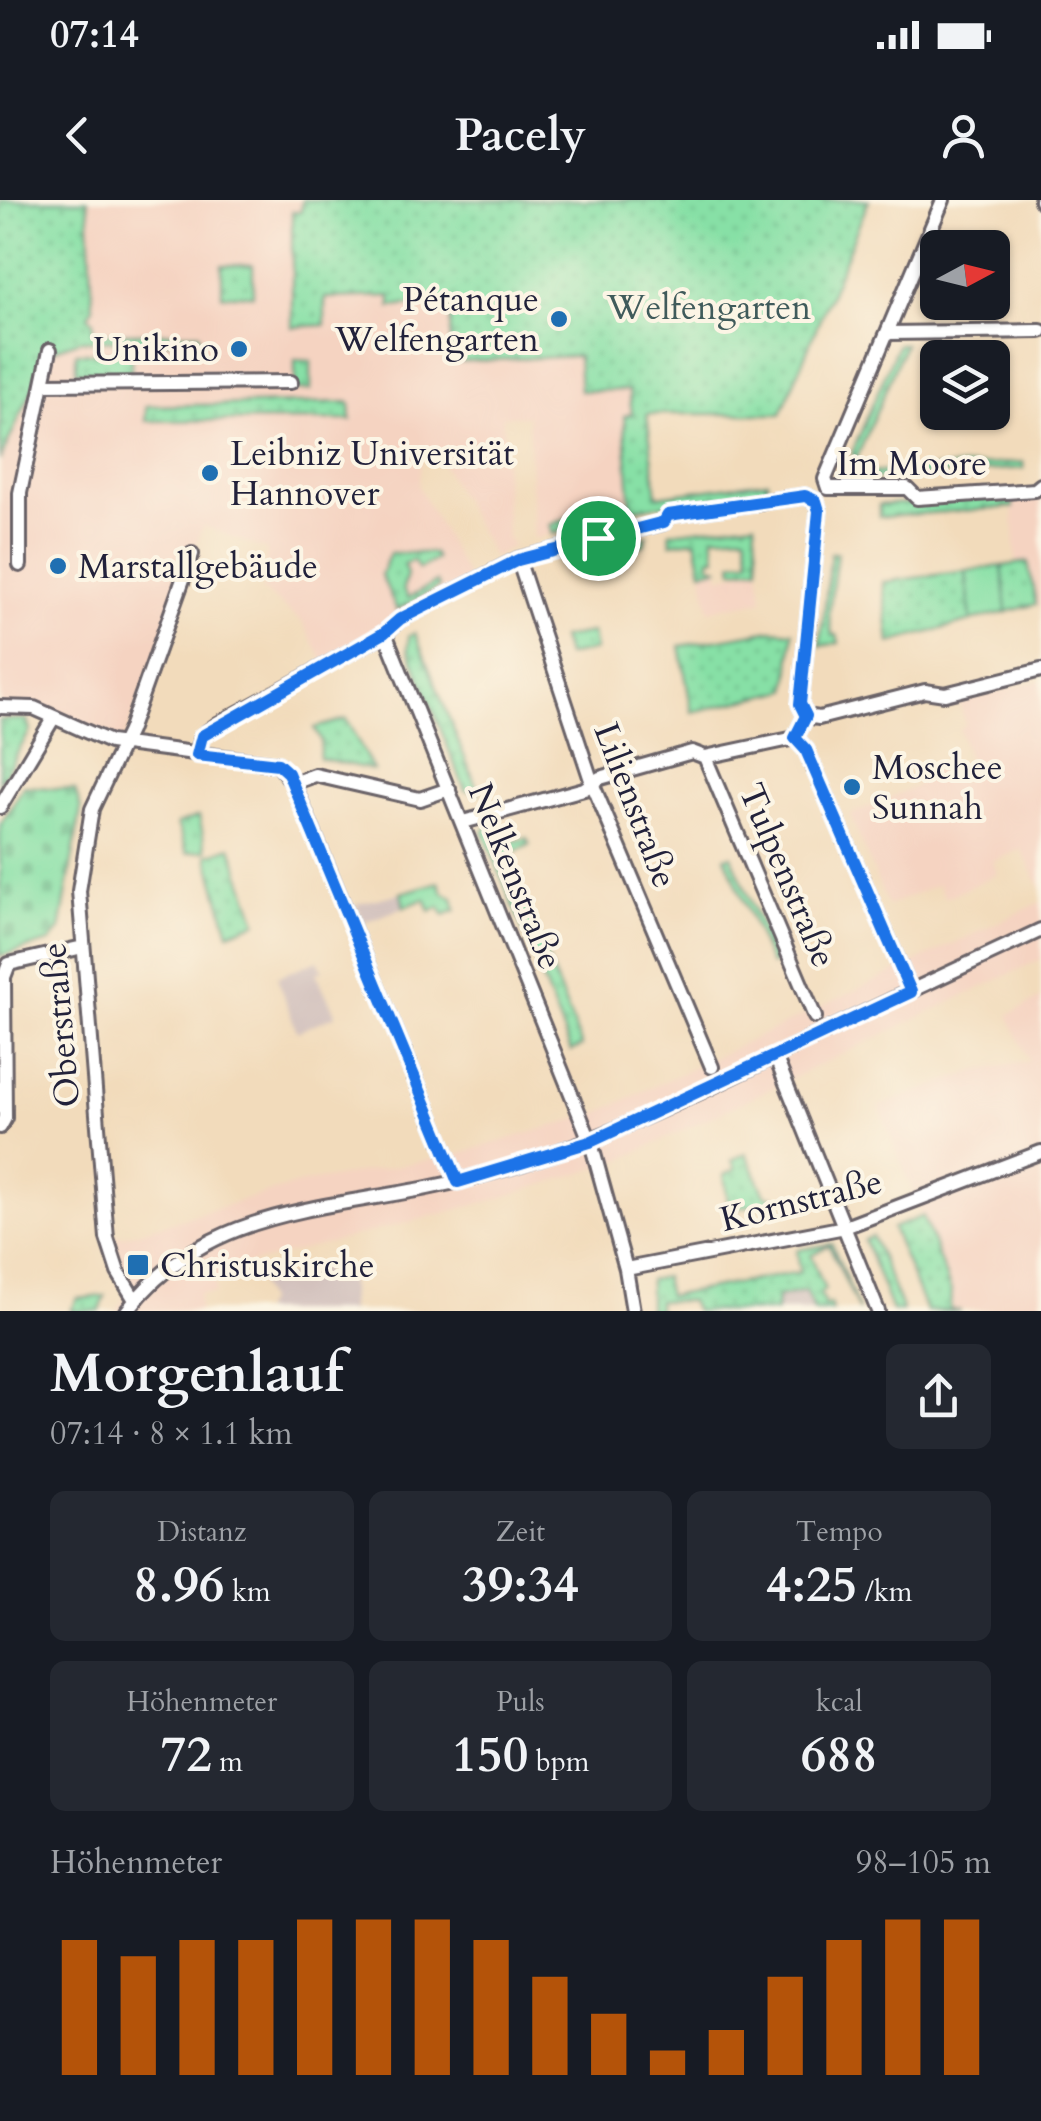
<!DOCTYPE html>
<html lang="de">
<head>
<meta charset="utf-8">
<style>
  body { margin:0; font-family:Cardo,serif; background:#242831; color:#f1f3f6; height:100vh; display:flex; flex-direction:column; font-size:38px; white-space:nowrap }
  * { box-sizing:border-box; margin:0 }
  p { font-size:32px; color:#9ea1a6 }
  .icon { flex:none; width:55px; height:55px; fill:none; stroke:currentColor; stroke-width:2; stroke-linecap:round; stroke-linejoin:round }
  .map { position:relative; height:1111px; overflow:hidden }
  .side { display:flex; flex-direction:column; background:#171b24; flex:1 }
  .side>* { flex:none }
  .needle { width:65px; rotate:83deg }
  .tools { position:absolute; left:920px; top:30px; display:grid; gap:20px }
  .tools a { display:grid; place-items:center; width:90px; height:90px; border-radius:15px; background:#171b24; box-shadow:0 2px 8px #0004; font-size:50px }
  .pin { position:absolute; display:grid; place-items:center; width:85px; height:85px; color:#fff; margin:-42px; border:5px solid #fff; border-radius:50%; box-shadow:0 2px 10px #0007 }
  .round { display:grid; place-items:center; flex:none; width:105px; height:105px; border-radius:15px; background:#242831 }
  .headline { display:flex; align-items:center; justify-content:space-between; height:170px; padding:0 50px }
  h1 { font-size:55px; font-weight:800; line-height:75px }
  .stats { display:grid; grid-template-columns:repeat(3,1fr); gap:15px; height:170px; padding:10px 50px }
  .stats div { display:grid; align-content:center; border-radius:15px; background:#242831; text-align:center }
  .stats b { font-size:50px; font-weight:800 }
  .stats small { font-size:28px; font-weight:400 }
  .stats p { font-size:28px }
  .chart { height:280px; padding:20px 50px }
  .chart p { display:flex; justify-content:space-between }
  .chart svg { width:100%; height:180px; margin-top:10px; stroke:#b45309; stroke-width:6 }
  .status { display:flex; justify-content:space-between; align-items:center; height:70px; padding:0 50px; background:#171b24; direction:ltr }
  .status svg { height:28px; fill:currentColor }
  header { display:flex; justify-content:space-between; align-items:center; height:130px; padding:0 50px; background:#171b24; font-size:45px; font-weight:800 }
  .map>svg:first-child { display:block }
  .built { fill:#f5d3c1 }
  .industrial { fill:#d1c0bc }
  .grass { fill:url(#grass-dots); stroke:#548170; stroke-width:2.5 }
  .cemetery { fill:url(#cemetery-stones); stroke:#548170; stroke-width:2.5 }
  .garden { fill:#87e0a6; stroke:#548170; stroke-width:2.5 }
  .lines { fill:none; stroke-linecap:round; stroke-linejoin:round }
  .street-casing { stroke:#6b6368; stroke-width:18 }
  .street { stroke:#fff; stroke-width:12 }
  .route-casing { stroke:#fff; stroke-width:20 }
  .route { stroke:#1a73e8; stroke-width:12 }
  .poi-dot { fill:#1f6fb2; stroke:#fcf5e5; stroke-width:4 }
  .labels { text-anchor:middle; stroke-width:8; stroke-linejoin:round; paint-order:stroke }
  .poi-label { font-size:35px; fill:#22223b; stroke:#fcf5e5; text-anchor:start }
  .park-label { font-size:35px; fill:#405b5b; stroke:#fcf5e5 }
  .street-label { font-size:35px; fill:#22223b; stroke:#fcf5e5 }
</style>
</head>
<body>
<div class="status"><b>07:14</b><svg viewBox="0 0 49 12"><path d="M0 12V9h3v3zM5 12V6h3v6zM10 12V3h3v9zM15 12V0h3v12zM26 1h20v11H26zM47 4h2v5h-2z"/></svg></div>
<header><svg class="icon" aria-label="back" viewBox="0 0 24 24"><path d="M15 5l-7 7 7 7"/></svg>Pacely<svg class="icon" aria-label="person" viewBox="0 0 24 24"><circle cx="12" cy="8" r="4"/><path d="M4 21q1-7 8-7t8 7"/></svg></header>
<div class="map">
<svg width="1041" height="1111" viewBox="0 0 1041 1111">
  <defs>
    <pattern id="grass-dots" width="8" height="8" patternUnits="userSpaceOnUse" patternTransform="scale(2.5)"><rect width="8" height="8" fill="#87e0a6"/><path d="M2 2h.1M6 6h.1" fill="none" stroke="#74c090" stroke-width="1.8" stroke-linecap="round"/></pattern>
    <pattern id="cemetery-stones" width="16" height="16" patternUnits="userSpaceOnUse" patternTransform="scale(2.5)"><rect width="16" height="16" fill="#87e0a6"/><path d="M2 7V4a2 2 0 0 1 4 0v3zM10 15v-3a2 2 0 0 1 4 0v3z" fill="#74c090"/></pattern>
  </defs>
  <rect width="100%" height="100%" fill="#fcf5e5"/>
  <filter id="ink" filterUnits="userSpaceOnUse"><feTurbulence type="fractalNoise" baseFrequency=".01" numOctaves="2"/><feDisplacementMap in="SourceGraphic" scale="20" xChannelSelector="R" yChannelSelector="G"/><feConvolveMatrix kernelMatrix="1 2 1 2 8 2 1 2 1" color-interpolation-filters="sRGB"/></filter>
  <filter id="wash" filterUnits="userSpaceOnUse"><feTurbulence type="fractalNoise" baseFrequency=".0048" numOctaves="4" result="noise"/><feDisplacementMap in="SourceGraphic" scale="40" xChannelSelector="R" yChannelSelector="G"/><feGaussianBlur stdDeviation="2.25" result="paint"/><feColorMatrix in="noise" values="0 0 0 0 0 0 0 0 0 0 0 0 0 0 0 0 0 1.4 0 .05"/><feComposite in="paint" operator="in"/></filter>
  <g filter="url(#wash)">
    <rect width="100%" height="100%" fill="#f2dbbb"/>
    <path class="built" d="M0,0H302L301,12L292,13V126L324,125V98L391,96L392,107L451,101L453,137L461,159L578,156L630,190L632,214L624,216L631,309L534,339L528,216H503L507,337L513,346L493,357L437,255L422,256L418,286L470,382L326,466L303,423L262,389L267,350L203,326L122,545L34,508L0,507V260L22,211Z
      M1041,295V407L1036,404L1028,362L1016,363L1012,297Z
      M759,367L763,400L709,410L702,371L718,368L720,377Z
      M1041,480V689L1021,649L993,662L998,674L945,698L938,684L888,706L850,615L917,586L916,569L946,562L951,582L973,577L959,528L966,525L959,502Z
      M1041,702V759L619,961L494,1000L248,1064L215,1082V1094H199V1111H117L124,1098L116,1034L121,1037L298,984L451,956L600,912Z
      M1041,798V1110H950L951,1091L879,906L974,871L1029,861L1008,815Z"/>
    <path class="industrial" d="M401,693L404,707L364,723L356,704Z
      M318,760L323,770L316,773L336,815L297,832L277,777Z
      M323,1065L328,1083L350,1079V1111H261L267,1101L259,1084Z
      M806,1091L814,1111H776V1097Z"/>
    <path class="grass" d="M0,0H88L93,108L88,116L93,121V133H199L200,142L80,140L50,151L0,260Z
      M302,0H869L781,214H647L657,296L767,281L768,291L631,309L624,216L632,214L629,190L580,191L578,156L450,162L451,101L391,107V96L325,98V125L292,127V12H301Z
      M222,65H253V95H222Z
      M898,144H905L856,260L852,253Z
      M76,153H131V172H76Z
      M295,160L311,161V190H295Z
      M350,202L351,220L146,221V206Z
      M1023,262L1024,268L869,279L866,273Z
      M1012,297L1013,307L879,317V305Z
      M586,311L588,323L552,334L550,325Z
      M755,322L759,367L734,370L733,362L750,359L746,334L713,336L716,357L710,358V364L718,368L702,371L696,340L671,343L670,332Z
      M647,336L644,345L594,361L592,357L568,362V358Z
      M390,353H433L436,359L419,369L413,360L404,365L407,375L403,389L408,398L437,382L439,387L397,410L381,375Z
      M831,353H837L829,414L832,435H837L839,443L820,446Z
      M1028,362L1036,404L1007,412L1002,366Z
      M966,371L971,421L890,443L883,382Z
      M772,430L793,432L788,490L692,512L680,446Z
      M415,433L479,593L465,590L408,448L409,436Z
      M592,433L595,450L566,456L561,438Z
      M27,519L30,531L0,583V520Z
      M346,519L373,570L319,558L321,541L314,528Z
      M199,616L206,650L187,653L177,624Z
      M493,623L499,645L527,638L530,645L506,655L582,846L571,851L483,631Z
      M231,647L257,722L229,733L207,655Z
      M731,655L777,763L771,765L725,657Z
      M746,953L765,995L775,997L776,1002L729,1009L724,975L736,969L732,960Z
      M923,1016L951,1091L950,1110L961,1111H926L892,1028Z
      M872,1036L903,1111H892L864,1040Z
      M832,1044L859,1111L829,1045L811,1055L825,1090L820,1093L825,1106L830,1104L832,1110L814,1111L806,1091L777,1097L776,1111H695L690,1101H658V1111H649V1080L664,1077L668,1096L800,1072L797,1050Z
      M105,1096L100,1111H71L77,1099Z"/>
    <path class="cemetery" d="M24,586L75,590L81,609L60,730L50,742L0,756V625Z"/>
    <path class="garden" d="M1002,366L1007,412L971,421L966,371Z
      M439,682L443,692L453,698L456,710L444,715L440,707L430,711L425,699L404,707L401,693Z"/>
  </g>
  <g filter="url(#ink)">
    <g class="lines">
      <defs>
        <path id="street" d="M1041,0V1
          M888,133L1041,131
          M43,184L291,182
          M828,288L825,279L943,0
          M828,288H907L917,298L1035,290L1041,285
          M518,359L592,583L712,867
          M20,365V293L50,150
          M385,433L591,943L626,1069L633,1111
          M0,507L34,508L110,542L278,564L293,583L315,575L420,599L449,589
          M806,516L819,518L925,491L945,494L1041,470
          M795,538L806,550L911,791
          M795,538L806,516L800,504L819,311L816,301
          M197,555L202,536L218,524L385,433L400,419L518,359L663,323L668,315L805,296L816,301
          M705,557L815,817
          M293,583L458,982
          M0,607L54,517
          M463,622L584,589L600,578L692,552L705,557L795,538
          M775,856L878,1111
          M0,927L5,918L4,777L9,764L83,747
          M626,1069L845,1027L1041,952
          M135,1100L118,1072L107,1038L79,691L92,609L129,531L192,354
          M127,1111C202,1012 315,1010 427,988C555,963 670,908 787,850C871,809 956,770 1041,730"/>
      </defs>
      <use href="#street" class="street-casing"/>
      <use href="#street" class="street"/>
    </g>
  </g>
  <g class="lines" filter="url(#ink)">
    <defs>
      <path id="route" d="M805,296L816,301L819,311L800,504L806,516L795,538L806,550L911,792L590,942L458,982L288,573L278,564L197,555L202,536L384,433L400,419L518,360L664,322L668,315Z"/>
    </defs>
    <use href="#route" class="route-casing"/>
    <use href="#route" class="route"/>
  </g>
  <g class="poi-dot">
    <circle cx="559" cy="119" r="10"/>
    <circle cx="239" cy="149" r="10"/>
    <circle cx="210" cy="273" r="10"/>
    <circle cx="58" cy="366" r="10"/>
    <circle cx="852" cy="587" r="10"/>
    <rect x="126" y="1053" width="24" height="24" rx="5"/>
  </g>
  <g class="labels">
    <g class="poi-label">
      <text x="539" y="111" text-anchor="end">Pétanque<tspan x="539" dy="40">Welfengarten</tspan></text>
      <text x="219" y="161" text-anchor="end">Unikino</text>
      <text x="230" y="265">Leibniz Universität<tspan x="230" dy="40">Hannover</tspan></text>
      <text x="78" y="378">Marstallgebäude</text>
      <text x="872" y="579">Moschee<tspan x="872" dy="40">Sunnah</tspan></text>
      <text x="160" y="1077">Christuskirche</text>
    </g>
    <g class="park-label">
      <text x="709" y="119">Welfengarten</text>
    </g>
    <g class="street-label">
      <text x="912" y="275">Im Moore</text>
      <text transform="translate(636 605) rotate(69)" y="12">Lilienstraße</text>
      <text transform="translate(788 675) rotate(67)" y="12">Tulpenstraße</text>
      <text transform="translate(516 676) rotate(68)" y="12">Nelkenstraße</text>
      <text transform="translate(60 825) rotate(-95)" y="12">Oberstraße</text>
      <text transform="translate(801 1000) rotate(-14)" y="12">Kornstraße</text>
    </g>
  </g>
</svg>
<div class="tools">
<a><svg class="needle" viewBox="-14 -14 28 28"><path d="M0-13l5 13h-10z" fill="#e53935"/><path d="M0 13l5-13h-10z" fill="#9ea1a6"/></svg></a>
<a><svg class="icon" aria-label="layers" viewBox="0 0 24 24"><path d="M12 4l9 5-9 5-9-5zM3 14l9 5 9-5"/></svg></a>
</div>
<div class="pin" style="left:598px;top:338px;background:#1e9e55"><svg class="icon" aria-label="arrive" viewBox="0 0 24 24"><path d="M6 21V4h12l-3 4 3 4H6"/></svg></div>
</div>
<section class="side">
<div class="headline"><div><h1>Morgenlauf</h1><p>07:14 · 8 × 1.1 km</p></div><a class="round"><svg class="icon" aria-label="share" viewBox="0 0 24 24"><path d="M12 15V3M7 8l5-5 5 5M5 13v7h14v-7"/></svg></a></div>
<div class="stats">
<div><p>Distanz</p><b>8.96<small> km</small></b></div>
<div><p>Zeit</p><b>39:34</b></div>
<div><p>Tempo</p><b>4:25<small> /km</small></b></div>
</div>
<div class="stats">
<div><p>Höhenmeter</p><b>72<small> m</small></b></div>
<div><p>Puls</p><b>150<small> bpm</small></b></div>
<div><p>kcal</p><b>688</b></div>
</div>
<div class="chart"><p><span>Höhenmeter</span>98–105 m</p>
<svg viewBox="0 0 160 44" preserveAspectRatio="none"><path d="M5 44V11M15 44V15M25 44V11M35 44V11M45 44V6M55 44V6M65 44V6M75 44V11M85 44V20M95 44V29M105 44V38M115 44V33M125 44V20M135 44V11M145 44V6M155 44V6"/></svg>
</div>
</section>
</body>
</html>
